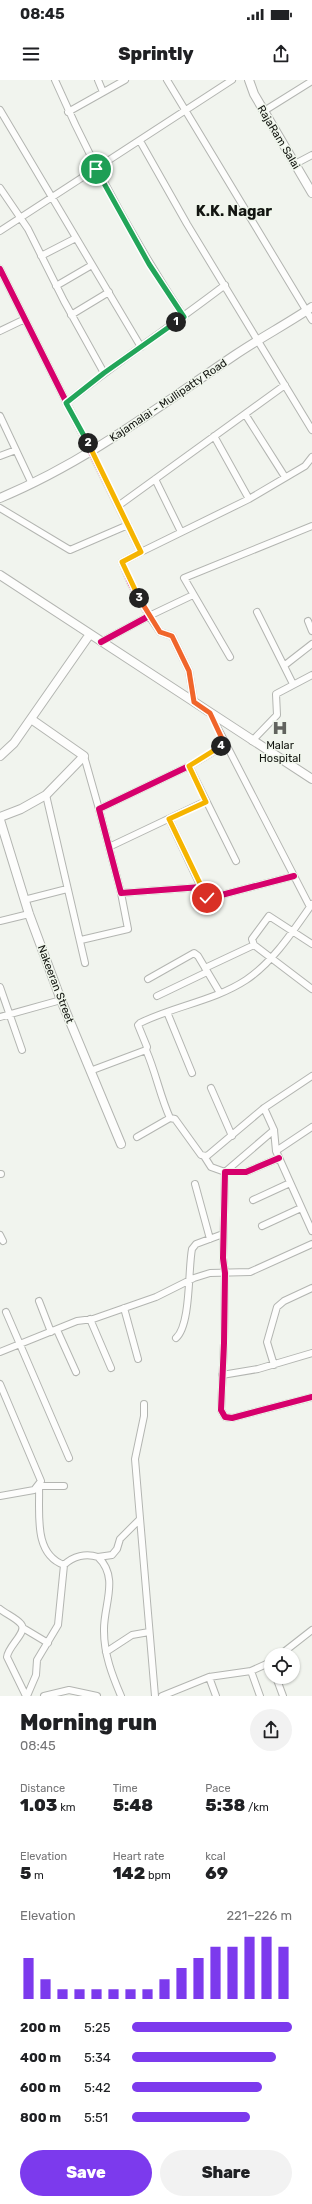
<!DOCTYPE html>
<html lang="en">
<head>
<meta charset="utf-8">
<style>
  body { margin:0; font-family:Rubik,sans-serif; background:#f2f2f2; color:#202124; height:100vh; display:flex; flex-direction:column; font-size:15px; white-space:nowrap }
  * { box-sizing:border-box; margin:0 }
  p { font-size:13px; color:#757577 }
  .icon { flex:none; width:22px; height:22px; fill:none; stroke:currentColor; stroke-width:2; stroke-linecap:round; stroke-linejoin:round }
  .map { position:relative; height:1616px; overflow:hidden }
  .sheet { display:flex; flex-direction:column; background:#fff; flex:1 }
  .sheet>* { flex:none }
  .controls { position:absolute; left:264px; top:1568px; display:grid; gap:8px }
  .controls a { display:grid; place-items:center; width:36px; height:36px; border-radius:50%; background:#fff; box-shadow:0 1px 3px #0004; font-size:20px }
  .pin { position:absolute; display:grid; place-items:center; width:34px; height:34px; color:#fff; margin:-17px; border:2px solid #fff; border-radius:50%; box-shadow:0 1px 4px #0007 }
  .km { position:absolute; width:20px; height:20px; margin:-10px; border-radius:50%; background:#222; color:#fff; font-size:11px; line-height:20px; text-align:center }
  .round { display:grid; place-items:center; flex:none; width:42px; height:42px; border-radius:21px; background:#f2f2f2 }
  .head { display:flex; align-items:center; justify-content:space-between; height:68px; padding:0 20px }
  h1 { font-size:22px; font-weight:800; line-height:30px }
  .metrics { display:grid; grid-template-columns:repeat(3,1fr); gap:6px; height:68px; padding:4px 20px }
  .metrics div { display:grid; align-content:center }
  .metrics b { font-size:17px; font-weight:800 }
  .metrics small { font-size:11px; font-weight:400 }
  .metrics p { font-size:11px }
  .chart { height:112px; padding:8px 20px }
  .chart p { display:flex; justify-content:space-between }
  .chart svg { width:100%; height:72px; margin-top:4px; stroke:#7c3aed; stroke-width:6 }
  .primary-button { display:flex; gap:8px; margin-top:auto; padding:8px 20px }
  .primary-button a { flex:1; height:46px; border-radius:24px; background:#7c3aed; color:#fff; font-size:16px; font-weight:800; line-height:46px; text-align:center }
  .primary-button a+a { background:#f2f2f2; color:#202124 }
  ul { padding:0 20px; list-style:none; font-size:13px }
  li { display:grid; grid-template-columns:64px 48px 1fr; align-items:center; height:30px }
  li i { height:10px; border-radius:5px; background:#7c3aed }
  .status { display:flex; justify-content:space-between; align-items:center; height:28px; padding:0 20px; background:#fff; direction:ltr }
  .status svg { height:11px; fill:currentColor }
  header { display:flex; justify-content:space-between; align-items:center; height:52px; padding:0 20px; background:#fff; font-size:18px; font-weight:800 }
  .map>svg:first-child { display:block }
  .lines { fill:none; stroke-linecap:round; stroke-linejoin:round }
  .street-casing { stroke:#b3b5b1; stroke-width:8 }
  .secondary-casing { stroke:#b3b5b1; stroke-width:10 }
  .street { stroke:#fdfdfc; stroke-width:6 }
  .secondary { stroke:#fdfdfc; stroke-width:8 }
  .cycleway-casing { stroke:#f0f6ec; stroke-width:8 }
  .cycleway { stroke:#d6006c; stroke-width:6 }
  .split-1-casing { stroke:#fff; stroke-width:8 }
  .split-2-casing { stroke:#fff; stroke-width:8 }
  .split-3-casing { stroke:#fff; stroke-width:8 }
  .split-4-casing { stroke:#fff; stroke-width:8 }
  .split-5-casing { stroke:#fff; stroke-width:8 }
  .split-1 { stroke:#22a559; stroke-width:5 }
  .split-2 { stroke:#22a559; stroke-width:5 }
  .split-3 { stroke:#f5b400; stroke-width:5 }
  .split-4 { stroke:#f0652b; stroke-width:5 }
  .split-5 { stroke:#f5b400; stroke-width:5 }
  .labels { text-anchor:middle; stroke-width:3; stroke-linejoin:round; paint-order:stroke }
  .street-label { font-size:11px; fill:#131511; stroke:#f0f6ec }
  .poi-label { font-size:11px; fill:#131511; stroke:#f0f6ec }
  .district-label { font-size:15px; font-weight:bold; fill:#131511; stroke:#f0f6ec }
</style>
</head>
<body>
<div class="status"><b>08:45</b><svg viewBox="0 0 49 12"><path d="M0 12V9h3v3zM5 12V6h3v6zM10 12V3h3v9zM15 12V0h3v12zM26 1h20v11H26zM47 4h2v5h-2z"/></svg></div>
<header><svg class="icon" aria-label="menu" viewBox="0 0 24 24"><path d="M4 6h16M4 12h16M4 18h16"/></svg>Sprintly<svg class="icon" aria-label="share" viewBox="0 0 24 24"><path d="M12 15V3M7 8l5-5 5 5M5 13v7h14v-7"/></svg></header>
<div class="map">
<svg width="312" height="1616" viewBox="0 0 312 1616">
  <rect width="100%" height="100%" fill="#f1f4ee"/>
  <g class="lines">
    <defs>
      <path id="street" d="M55,0C91,83 134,161 184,237
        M98,0L103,12
        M167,0L312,240
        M0,30L141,267
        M264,31L312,1
        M68,32L125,0
        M140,61L187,144L312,350
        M295,84L312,75
        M0,108L28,149L64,221L104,293
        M0,151L232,0
        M41,176L76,158
        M0,189L141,472L122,482L131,504L149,536L101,562
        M56,206L92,185
        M71,235L109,212
        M0,251L25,239
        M66,323C118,281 173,245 225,205
        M245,334L285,397
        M0,336L32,404
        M214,356L249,419
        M0,376L16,370
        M155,399L181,452
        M118,426L285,305
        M0,428L70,470L128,445
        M141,472L249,419L305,386L312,377
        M193,515L149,536L160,552L172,556L189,591L194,622
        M257,532L293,604
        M308,541L312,551
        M230,577L184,498L312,446
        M285,585L312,564
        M210,633L310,827
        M252,661L277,635L276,614L312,595
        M225,665L189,686L99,729L121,813L201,807L204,815L210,818L294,796
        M84,676L99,729
        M189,686L236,781
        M46,715L85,883
        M169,739L201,807
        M109,767L206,721
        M24,820L67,809
        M0,841L29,834
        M81,860L128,849L121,813
        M312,864L269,836L252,859L254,865L312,909
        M205,888L254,865
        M148,899L194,873L198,876L220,913
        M0,907L22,970
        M157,916L207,892
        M167,932L192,993
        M0,937L61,920
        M146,970C156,993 160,1016 170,1038
        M90,991L146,970L147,967L138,945L140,943C174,926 214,921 246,900C273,882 293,851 312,824
        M211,1008L232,1056
        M264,1028L274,1050L276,1071
        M312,1047L276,1071L312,1151
        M137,1057L170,1038L175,1039L201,1075L207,1076L264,1028L312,996
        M204,1076L211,1087L225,1092L274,1050
        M279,1078L246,1092H225L223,1178L225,1193L224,1263L221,1330L225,1337L232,1338L312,1317
        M0,1094H1
        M195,1104L210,1159
        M253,1120L290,1103
        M262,1146L301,1128
        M0,1155L3,1161
        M39,1221L51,1252
        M124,1228L138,1279
        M6,1232L69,1378
        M90,1239L111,1288
        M57,1250L76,1292
        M176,1258C191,1245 188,1189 192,1169L196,1164L223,1154
        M0,1272L77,1241L93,1239L156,1217L194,1198L210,1193L250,1192L312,1164
        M274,1285L267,1262L277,1227L284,1221L312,1208
        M222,1295L258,1289L312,1273
        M0,1304L41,1401L34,1410L0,1416
        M144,1324V1336L135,1379L155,1616
        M64,1406H39C40,1433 33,1474 64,1485
        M98,1477L112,1475L117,1469L120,1459L140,1439
        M0,1529C6,1534 16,1538 21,1544C28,1552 8,1566 7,1577L26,1616
        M23,1548L48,1563
        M106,1572L132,1555L149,1552
        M280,1575L312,1550
        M251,1591L260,1616
        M209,1597L216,1616
        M276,1597L283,1616
        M27,1616L36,1595L37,1580L58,1545L64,1485C73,1476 86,1473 98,1477C120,1498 103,1526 104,1551C104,1574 112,1595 121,1616
        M44,1616L69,1610L97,1616
        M162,1616L209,1597L251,1591L271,1582"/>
      <path id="secondary" d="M249,0L254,14L312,113
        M0,418C86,382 158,327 235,275C260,258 287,244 312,227
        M0,495L312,699
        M0,676L14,663L90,554
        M0,737L21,729L46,715L84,676L31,639
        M0,740L29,834L61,920L121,1064"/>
    </defs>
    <use href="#street" class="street-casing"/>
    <use href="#secondary" class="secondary-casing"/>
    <use href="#street" class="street"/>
    <use href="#secondary" class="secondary"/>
    <defs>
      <path id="cycleway" d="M0,189L141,472L122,482L131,504L149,536L101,562
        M225,665L189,686L99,729L121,813L201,807L204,815L210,818L294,796
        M279,1078L246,1092H225L223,1178L225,1193L224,1263L221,1330L225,1337L232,1338L312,1317"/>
    </defs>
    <use href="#cycleway" class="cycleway-casing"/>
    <use href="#cycleway" class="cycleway"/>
  </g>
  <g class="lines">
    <defs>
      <path id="split-1" d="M96,89L149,184L184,237L176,242"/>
      <path id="split-2" d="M88,363L66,323L104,293L176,242"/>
      <path id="split-3" d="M88,363L141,472L122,482L139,518"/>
      <path id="split-4" d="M139,518L160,552L172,556L189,591L194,622L210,633L225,665L221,666"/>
      <path id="split-5" d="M207,818L169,739L206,722L189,686L221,666"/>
    </defs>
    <use href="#split-1" class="split-1-casing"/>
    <use href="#split-2" class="split-2-casing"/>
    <use href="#split-3" class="split-3-casing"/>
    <use href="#split-4" class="split-4-casing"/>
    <use href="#split-5" class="split-5-casing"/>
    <use href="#split-1" class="split-1"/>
    <use href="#split-2" class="split-2"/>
    <use href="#split-3" class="split-3"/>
    <use href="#split-4" class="split-4"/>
    <use href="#split-5" class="split-5"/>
  </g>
  <defs>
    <symbol id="hospital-bare" viewBox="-9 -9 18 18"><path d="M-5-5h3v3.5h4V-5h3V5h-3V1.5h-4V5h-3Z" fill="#61635e" stroke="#f0f6ec" stroke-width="2.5" paint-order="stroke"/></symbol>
  </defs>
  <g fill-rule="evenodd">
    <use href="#hospital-bare" x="269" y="637" width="22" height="22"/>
  </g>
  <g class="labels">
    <g class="street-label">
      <text transform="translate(279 57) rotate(59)" y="4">RajaRam Salai</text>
      <text transform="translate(168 320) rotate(-34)" y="4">Kajamalai - Mullipatty Road</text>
      <text transform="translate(56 904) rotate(69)" y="4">Nakeeran Street</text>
    </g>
    <g class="poi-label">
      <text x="280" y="669">Malar<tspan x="280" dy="13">Hospital</tspan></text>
    </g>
    <g class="district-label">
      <text x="234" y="136">K.K. Nagar</text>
    </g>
  </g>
</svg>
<div class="controls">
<a><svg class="icon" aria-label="locate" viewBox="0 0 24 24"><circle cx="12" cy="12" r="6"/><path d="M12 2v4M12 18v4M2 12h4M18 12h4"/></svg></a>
</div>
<div class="pin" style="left:96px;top:89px;background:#1e9e55"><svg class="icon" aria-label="arrive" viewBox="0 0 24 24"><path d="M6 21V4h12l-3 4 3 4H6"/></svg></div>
<div class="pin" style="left:207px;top:818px;background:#d93025"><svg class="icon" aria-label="check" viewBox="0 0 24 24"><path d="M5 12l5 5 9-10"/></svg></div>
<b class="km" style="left:176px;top:242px">1</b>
<b class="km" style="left:88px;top:363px">2</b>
<b class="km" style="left:139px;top:518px">3</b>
<b class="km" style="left:221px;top:666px">4</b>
</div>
<section class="sheet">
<div class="head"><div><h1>Morning run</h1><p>08:45</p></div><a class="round"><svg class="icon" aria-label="share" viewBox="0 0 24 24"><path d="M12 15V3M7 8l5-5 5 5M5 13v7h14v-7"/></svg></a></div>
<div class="metrics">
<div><p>Distance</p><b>1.03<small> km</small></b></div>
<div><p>Time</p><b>5:48</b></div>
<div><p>Pace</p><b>5:38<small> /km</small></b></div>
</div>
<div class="metrics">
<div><p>Elevation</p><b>5<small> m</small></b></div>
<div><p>Heart rate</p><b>142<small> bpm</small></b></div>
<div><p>kcal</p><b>69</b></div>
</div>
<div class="chart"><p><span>Elevation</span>221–226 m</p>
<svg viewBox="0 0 160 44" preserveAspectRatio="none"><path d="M5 44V19M15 44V32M25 44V38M35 44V38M45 44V38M55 44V38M65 44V38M75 44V38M85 44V32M95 44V25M105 44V19M115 44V12M125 44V12M135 44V6M145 44V6M155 44V12"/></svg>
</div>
<ul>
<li><b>200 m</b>5:25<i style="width:100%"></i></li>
<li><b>400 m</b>5:34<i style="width:90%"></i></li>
<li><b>600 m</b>5:42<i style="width:81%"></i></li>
<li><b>800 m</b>5:51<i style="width:74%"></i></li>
</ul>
<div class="primary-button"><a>Save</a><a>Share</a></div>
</section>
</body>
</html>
